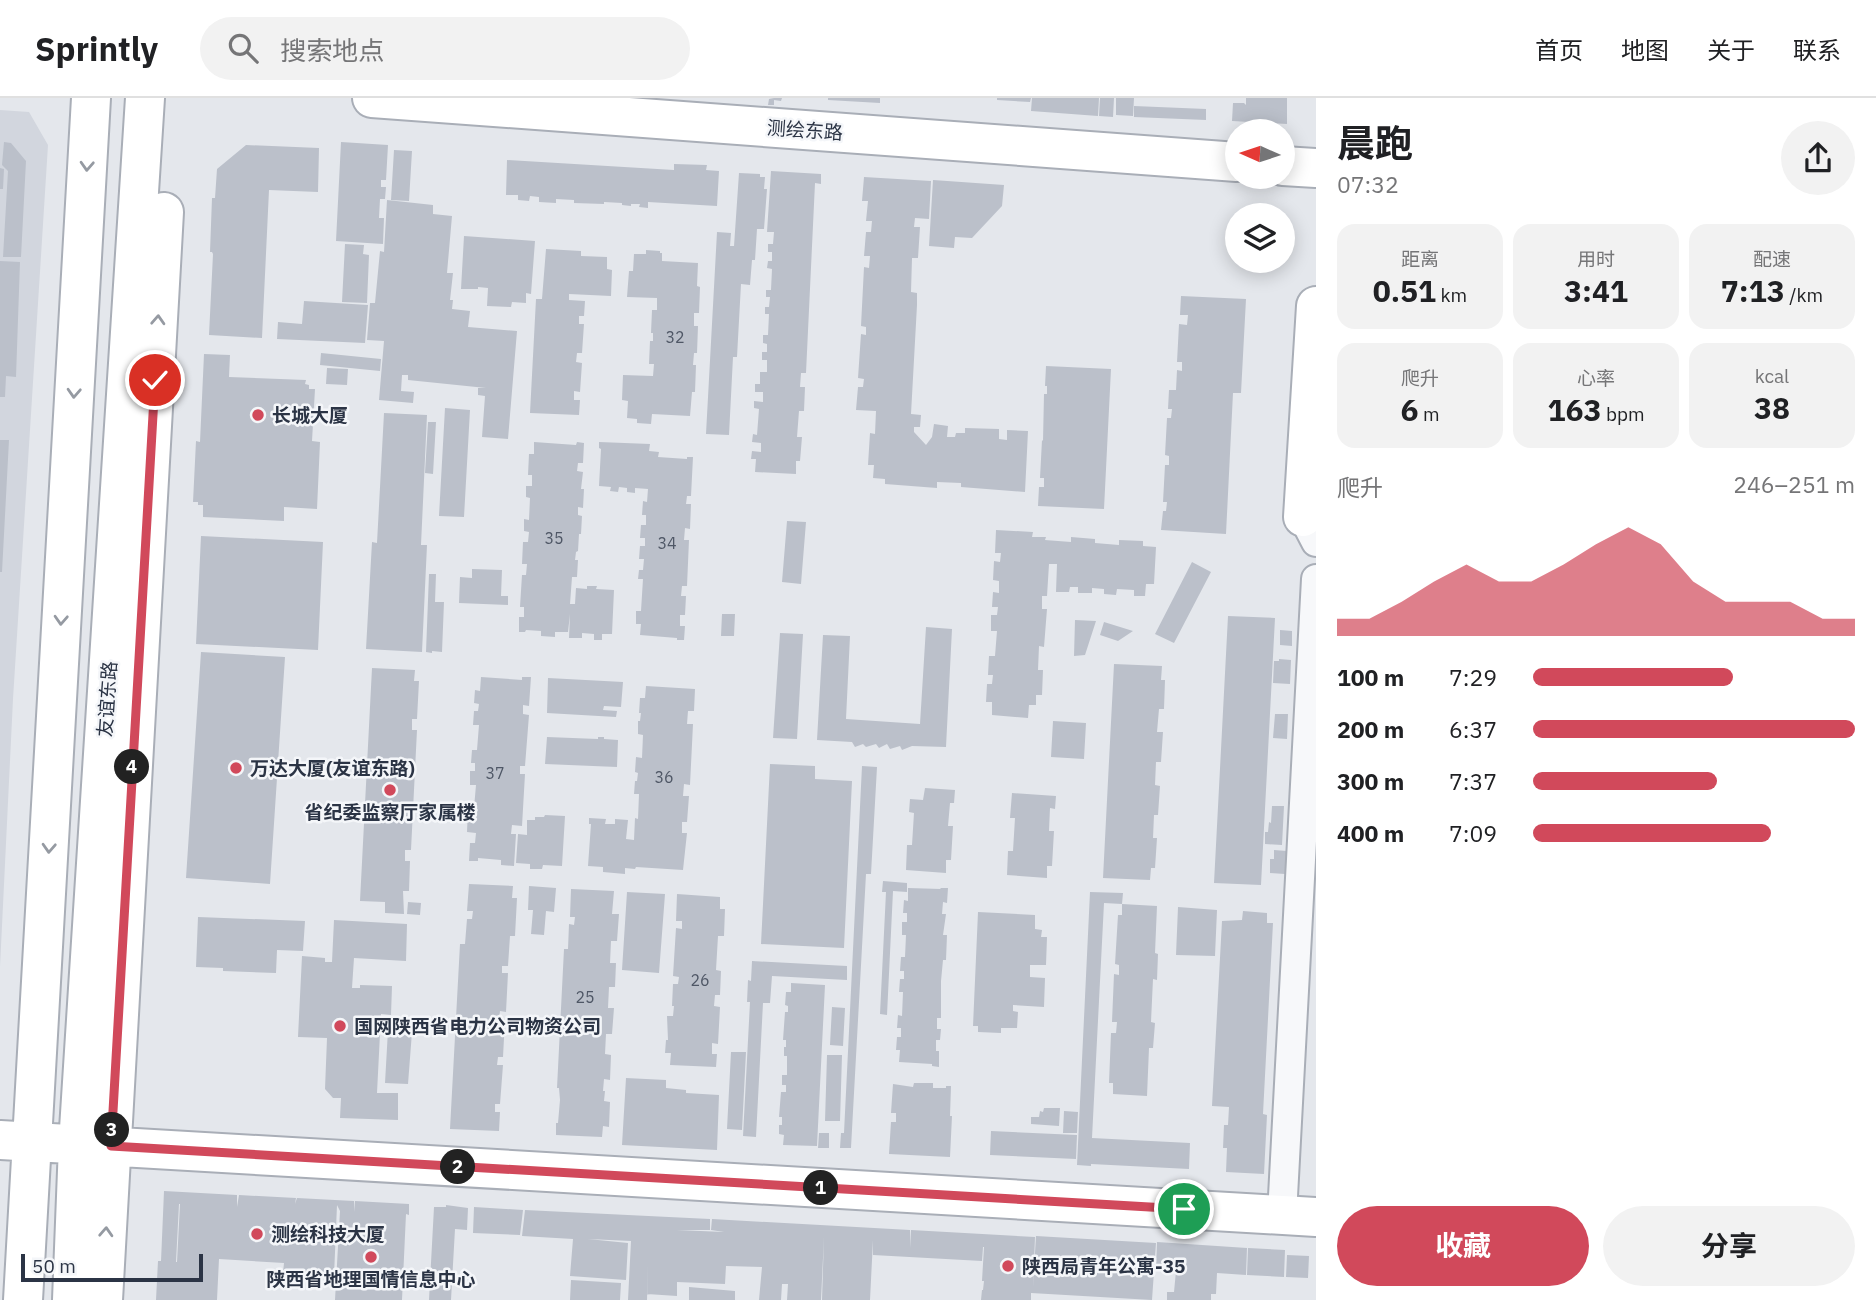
<!DOCTYPE html>
<html lang="zh">
<head>
<meta charset="utf-8">
<style>
  body { margin:0; font-family:"IBM Plex Sans","Noto Sans SC",sans-serif; background:#f2f2f2; color:#202124; height:100vh; display:flex; flex-direction:column; font-size:26px; white-space:nowrap }
  * { box-sizing:border-box; margin:0 }
  p { font-size:23px; color:#757577 }
  .icon { flex:none; width:38px; height:38px; fill:none; stroke:currentColor; stroke-width:2; stroke-linecap:round; stroke-linejoin:round }
  .map { position:relative; flex:1; overflow:hidden }
  .drawer { display:flex; flex-direction:column; background:#fff; width:560px }
  .drawer>* { flex:none }
  .needle { width:46px; rotate:273deg }
  .controls { position:absolute; left:1225px; top:21px; display:grid; gap:14px }
  .controls a { display:grid; place-items:center; width:70px; height:70px; border-radius:50%; background:#fff; box-shadow:0 4px 18px #0003; font-size:35px }
  .scale { position:absolute; left:21px; bottom:18px; width:182px; box-sizing:border-box; padding-left:7px; border:4px solid #2b3445; border-top:0; font-size:19px; line-height:24px; white-space:nowrap; color:#2b3445; -webkit-text-stroke:5px #f4f6f9; paint-order:stroke }
  .pin { position:absolute; display:grid; place-items:center; width:60px; height:60px; color:#fff; margin:-30px; border:4px solid #fff; border-radius:50%; box-shadow:0 2px 7px #0007 }
  .km { position:absolute; width:35px; height:35px; margin:-18px; border-radius:50%; background:#222; color:#fff; font-size:19px; line-height:35px; text-align:center }
  .round { display:grid; place-items:center; flex:none; width:74px; height:74px; border-radius:37px; background:#f2f2f2 }
  .head { display:flex; align-items:center; justify-content:space-between; height:119px; padding:0 21px }
  h1 { font-size:38px; font-weight:700; line-height:52px }
  .metrics { display:grid; grid-template-columns:repeat(3,1fr); gap:10px; height:119px; padding:7px 21px }
  .metrics div { display:grid; align-content:center; border-radius:18px; background:#f2f2f2; text-align:center }
  .metrics b { font-size:30px; font-weight:700 }
  .metrics small { font-size:19px; font-weight:400 }
  .metrics p { font-size:19px }
  .chart { height:196px; padding:14px 21px }
  .chart p { display:flex; justify-content:space-between }
  .chart svg { width:100%; height:126px; margin-top:7px; fill:#d1495b; opacity:.7 }
  .button { display:flex; gap:14px; margin-top:auto; padding:14px 21px }
  .button a { flex:1; height:80px; border-radius:42px; background:#d1495b; color:#fff; font-size:28px; font-weight:700; line-height:80px; text-align:center }
  .button a+a { background:#f2f2f2; color:#202124 }
  ul { padding:0 21px; list-style:none; font-size:23px }
  li { display:grid; grid-template-columns:112px 84px 1fr; align-items:center; height:52px }
  li i { height:18px; border-radius:9px; background:#d1495b }
  header { display:flex; align-items:center; gap:42px; box-sizing:border-box; height:98px; padding:0 35px; background:#fff; border-bottom:2px solid #e0e0e0 }
  header strong { font-size:33px }
  nav { display:flex; gap:38px; margin-inline-start:auto; font-size:24px }
  .search { width:490px; height:63px; background:#f2f2f2; display:flex; align-items:center; gap:18px; box-sizing:border-box; padding:0 24px; border-radius:38px; color:#757577; font-size:26px }
  main { display:flex; flex:1; min-height:0 }
  .map>svg:first-child { display:block }
  .built { fill:#d2d6de }
  .building { fill:#bbc0ca; fill-rule:evenodd }
  .lines { fill:none; stroke-linecap:round; stroke-linejoin:round }
  .street-casing { stroke:#a9aeb7; stroke-width:32 }
  .secondary-casing { stroke:#a9aeb7; stroke-width:42 }
  .street { stroke:#f7f8fa; stroke-width:28 }
  .secondary { stroke:#fff; stroke-width:38 }
  .oneway { stroke:#959aa2 }
  .route-casing { stroke:#fff; stroke-width:14 }
  .route { stroke:#d1495b; stroke-width:9 }
  .poi-dot { fill:#d1495b; stroke:#f4f6f9; stroke-width:2.5 }
  .labels { text-anchor:middle; stroke-width:5; stroke-linejoin:round; paint-order:stroke }
  .number-label { font-size:16px; fill:#4f5766 }
  .street-label { font-size:19px; fill:#2b3445; stroke:#f4f6f9 }
  .poi-label { font-size:19px; font-weight:bold; fill:#2b3445; stroke:#f4f6f9; text-anchor:start }
</style>
</head>
<body>
<header>
<strong>Sprintly</strong>
<div class="search"><svg class="icon" aria-label="search" viewBox="0 0 24 24"><circle cx="10" cy="10" r="6"/><path d="M15 15l6 6"/></svg>搜索地点</div>
<nav><a>首页</a><a>地图</a><a>关于</a><a>联系</a></nav>
</header>
<main>
<div class="map">
<svg width="1316" height="1202" viewBox="0 0 1316 1202">
  <rect width="100%" height="100%" fill="#e4e7ec"/>
  <path class="built" d="M0,12L29,14L48,47L13,601L0,869Z"/>
  <path class="building" d="M774,0H782L781,3L774,2V7H768L769,1Z
    M828,0H880V5L828,2Z
    M997,0H1031L1030,4L997,2Z
    M1032,0H1099L1098,18L1031,13Z
    M1100,0H1114L1113,19L1099,18Z
    M1116,0H1134L1133,18L1116,17Z
    M1246,0H1287V26L1232,23L1233,5H1244L1246,7Z
    M1134,8L1206,11V22L1134,19Z
    M4,44L11,45L26,63L21,159H3L8,73L2,67Z
    M341,44L388,47L386,82H381V89H386L385,101H380L379,120H384L383,146L336,143Z
    M246,47L319,50L318,94L269,92L262,240L209,237L213,156L212,154H210L212,100H215L217,71Z
    M394,52L412,53L409,103L391,102Z
    M507,62L674,72V66L707,67L706,72L719,73L717,108L648,104V110L639,109L640,106H631V108L622,107V105L604,104V106L574,105V102L556,101V105L539,104V99L530,98L529,103L518,102V97H506Z
    M0,70L4,71L3,91H0Z
    M771,73L821,76V86L815,85L806,275H801L800,289H805L804,313H799L797,339H802L800,363H796V376L755,374L756,361H751L752,353L761,354V345L752,344L753,336L757,337L759,311L754,310V303L763,304V294H755V286H760V274H767V262H762V254H767V246L763,245V237H768L769,216H765V209H769L770,199H766V192H771L772,171L767,170L768,163H772V154H768V146H773L774,134H767Z
    M739,75L760,76V79H765L764,91H767L764,131H757L755,162H752L750,187L741,186L737,259H733L729,337L706,336L717,134L731,135L730,148H734Z
    M864,79L931,83L929,121L915,120L914,129H920L918,160H912L911,194L917,195V207L911,316L921,317L920,329H914V334L926,347L932,339L934,326L948,328L947,339H955L956,335H965V330L999,331V341L1007,342V332L1028,333L1025,394L961,389V385L937,384V390L885,386V381L873,380L874,367H868L870,335L875,336L876,313L856,312L858,289H863L864,281L858,280L861,236L866,237V229L861,228L864,169L869,170L870,158H864L866,134H871L872,123H866L868,103H862Z
    M933,82L1004,87L1002,108L972,140L955,139L954,150L929,148Z
    M387,102L433,107V116L452,118L447,175H453L450,202H453L452,211L470,213L468,229L517,233L508,341L482,339L485,298L478,297V290H486L408,282V277H402L401,293L414,294L413,305L379,302L384,243L367,242L370,205H375L380,153L384,154Z
    M464,138L535,143L531,196L526,195V205L512,204L511,209L487,208L488,190L478,189V191H461Z
    M345,146L364,147L363,156L369,157L367,205L342,204Z
    M546,151L581,153V158L607,159V171L612,172L611,198L569,196V202L585,203L584,218H579V226H584L582,255H577L576,264L582,265L580,294L574,293V302H580L579,317L530,315L536,201H542Z
    M646,152L660,153V155H662V163L698,165L697,188L700,189L699,215H694V228H698L697,255H694L693,267H696L695,294H692L690,318L652,316L651,326L637,325V321L627,320L628,303L622,302L623,277L653,278L654,266H649L650,243H653V235H651L652,212H657V200L627,199L629,173H633L634,156H646Z
    M0,163L20,164L16,279L6,278L5,299H0Z
    M1181,198L1246,201L1241,295H1233L1226,436L1161,432L1163,413H1166L1167,404H1163L1165,367H1169V358L1165,357L1167,320H1171L1172,311H1168L1169,292H1176L1177,272L1182,273V264H1177L1179,226L1187,227L1188,217H1180Z
    M304,203L368,207L365,245L277,241L278,224L302,226Z
    M321,255L381,261L380,273L320,267Z
    M204,256L230,257L229,279L306,282L305,286L309,287V291H315L312,343L320,344L317,411L284,409V423L203,419V407H198V404H193L196,343L200,344Z
    M1046,268L1111,271L1104,411L1038,408L1039,389H1044V380H1040L1042,342L1043,343L1044,296H1047V288H1045Z
    M327,270L348,271L347,287L326,286Z
    M445,310L470,312L464,419L439,418Z
    M384,315L427,317L421,447H427L422,554L366,551L372,444L377,445Z
    M428,324H436L433,376L425,375Z
    M0,342H9L2,474H0Z
    M534,344L576,347L577,344L584,345L583,365H578L577,373L583,374L581,391H584L583,410L578,409V417L582,418L581,436H579L578,453L576,454L575,462H578L577,479H572L570,506H575L576,490L587,491V488H597L596,491L614,492L612,536H602V542H594V536L582,535V540H569L570,516L568,534H555V539L541,538V533L526,532L525,534H519V519H524V509H520L522,477H526L527,466H522L523,444H528L529,434L524,433V421L529,422L530,400L526,399V388H532V377H528L529,356H534Z
    M599,344L650,346L649,353L659,354L658,359L687,361V359H693L691,398H687L686,406H691L690,431L685,430L684,442H689L687,488H682L681,498H686L685,517H680V528H685L684,542H677V540L640,537L641,526H636V513H641L643,481H638L639,472H643L644,461H639L640,448H645V440H640L641,427H646V417H642L643,403L647,404L648,391L635,390V395L627,394V390L619,389L618,394L610,393L611,389L599,388L601,351L599,350Z
    M787,423L806,424L801,486L782,484Z
    M996,432L1033,434L1032,439H1046L1045,442L1071,444V439L1095,441V445L1119,447V442L1143,443V448L1156,449L1154,486H1146L1145,498H1134V492L1117,491L1116,497L1104,496V491L1092,490V495H1078V489H1070L1069,494H1056L1057,466H1049L1047,498H1042V511H1047L1044,549L1039,548L1038,572H1043L1042,597H1036V607H1029L1028,620L992,617V604H986L987,586H992L993,577H988L989,558H995L997,533H991V517H997L998,509H992L993,494L999,495V483L993,482L994,463L1000,464L1001,455H995Z
    M201,438L323,444L318,552L196,546Z
    M1192,464L1211,474L1174,545L1155,536Z
    M472,471L502,472L501,498H508V507L459,505L460,479L472,480Z
    M429,476H436L435,504H444L442,554L432,553V555L426,554Z
    M722,516H735L734,538H721Z
    M1228,518L1275,520L1261,787L1214,785Z
    M1075,522L1096,523L1085,557L1074,558Z
    M1104,524L1133,533L1118,543L1100,537Z
    M926,529L952,531L946,649L912,648L902,652L900,648L890,651L887,646L879,650L876,646L866,649L863,646L855,649L852,644L817,642L823,537L850,538L846,621L920,626Z
    M1280,532L1292,533V548L1280,547Z
    M780,535L803,536L797,641L773,640Z
    M201,554L285,559L270,786L186,780Z
    M1279,561L1291,562L1290,586L1273,585L1274,563H1279Z
    M1114,566L1162,568L1161,582H1165L1164,611H1159L1157,634H1163L1161,664H1156L1155,687L1160,688L1158,717H1154L1153,740H1157L1155,770H1151L1150,782L1103,780Z
    M372,570L415,572L414,583H419L417,621H412V632H417L411,752H405V763H410L409,793H403L404,816L385,815V804L360,803Z
    M481,579L522,582V579H531L529,608L523,607V616L529,617L525,668H520V676H525L522,728L512,727L511,736H516L514,768L501,767V762L478,760V763H469L470,745H475L476,735L467,734L468,710H474L476,687H470V673H475V665H471L472,652H477L479,627H473L474,613H478L479,606L474,605L475,592L480,593Z
    M548,580L623,584L621,609L604,608L603,612L617,613L616,619L547,615Z
    M646,588L695,591L694,613H688L687,626H693L690,687L684,686L683,698H689L687,724H682V735H687L683,772L636,769L635,771L625,770V776L603,774V769L588,768L591,726H589V720L606,721L605,726H615V721L628,722L626,741L634,742L635,720L638,721L639,696H634L635,683H637L638,675L635,674L636,659L642,660L643,637L638,636V623H640L641,615H639L640,600H645Z
    M1275,616H1288L1287,641L1273,640Z
    M1053,623L1086,625L1084,661L1051,659Z
    M547,639L598,641V639H604V641L618,642L617,669L545,666Z
    M770,666L815,668V681L852,683L844,850L761,846Z
    M862,668L877,669L871,776H866L851,1050H840L841,1035H844Z
    M925,690L955,692L954,705H950L948,728H953L951,762H946V775L906,772L907,747H912L914,715L909,714L910,701L923,702Z
    M1012,695L1056,698L1055,711L1050,710L1049,733H1054L1052,768H1047V780L1007,777L1008,753H1013L1015,720H1010Z
    M1272,708H1284L1282,747L1265,746V734H1268L1269,724L1271,725Z
    M545,717L565,718L562,768L543,767L542,771H530V766L516,765L518,736L527,737V722H535V719H544Z
    M1274,752L1287,753L1285,776L1270,775V761H1274Z
    M883,783L907,785V794L893,793L887,917L880,916L886,794H882Z
    M469,786L513,788L512,800H517L515,838H510L508,868H502V875H508L506,914L500,913L499,921H505L503,959H498L497,967H503L500,1006H495V1014H500L499,1033L450,1031L460,846H465L467,821H472L473,813H467Z
    M529,788L556,790L554,814L546,813L544,837L531,836L533,812H528Z
    M908,790L941,791L940,790H948L947,805L943,804L942,816H946L943,837H947L946,862H943L941,883V920H937V931H941L940,942H936V953H939V969L932,968V966L899,964L900,952H896L897,939H901V930H897L898,917L902,918L903,894H899L900,881H904V873H900L901,859H905L906,837H902V824H907V815H903L904,802L908,803Z
    M571,791L614,793L612,816H619L617,843H611L610,865H616L615,889H609L608,910H614L612,936H606L605,956L611,957L610,982L604,981L603,993H605L604,1003L610,1004L609,1029L603,1028L602,1039L556,1037V1025H558L560,1002L559,990H557L564,851H568L569,826L574,827L575,819H570Z
    M627,794L665,796L659,875L622,872Z
    M1090,794L1123,795L1122,806L1104,805L1092,1040L1190,1045L1189,1071L1091,1066V1068L1077,1067Z
    M677,796L720,799V811H725L724,838H718L716,872L721,873L720,897H715L714,908L720,909L718,946L712,945V956H717L716,969L670,967L671,955H665L666,942H668L667,918H673L674,908H672L673,886H678L679,879L673,878L676,830L682,831V823H676Z
    M408,804L421,805L420,817L407,816Z
    M1122,806L1157,808L1155,855L1158,856L1157,882L1153,881L1151,924L1155,925L1153,950H1149L1147,998L1113,996V985H1109L1111,935H1116L1117,924H1112L1114,876L1119,877V867L1115,866L1118,817H1122Z
    M1178,809L1217,812L1215,858L1176,857Z
    M1243,813L1267,815V825H1273L1263,1016L1267,1017L1264,1076L1226,1074L1227,1050H1223L1224,1027H1228L1229,1009L1212,1008L1222,823L1242,822Z
    M978,814L1035,817V831L1042,832L1041,839H1047L1046,867H1030V879L1045,880L1044,909L1013,907V913L1018,914L1017,930H1001V935L978,934V928H973Z
    M198,819L305,823L303,853L277,852L276,875L223,873V870L196,869Z
    M334,822L407,826L406,863L354,860L352,890H360V887L392,888L391,917L381,916L377,995H398V1022L340,1020L341,1000H333L325,991L327,940L298,939L302,858L325,860V864H332Z
    M752,863L847,868V882L772,878L770,905H763L756,1039L743,1038L750,904H747L748,882L751,883Z
    M791,885L825,887L817,1048L783,1047L784,1037L779,1036V1027H782V1019H779L781,994H786V987H782V977H787V958H784V949H786V942H783L785,914H788V908L785,907L786,894H791Z
    M832,909L845,910L843,948L830,947Z
    M398,920L413,921L408,986L385,985L388,932H397Z
    M731,954H746L742,1032L727,1031Z
    M827,957H842L840,1023H825Z
    M626,980L666,982V990L686,992V995L719,997L717,1052L622,1047Z
    M914,985H933V990H946V988H951L950,1018H952L950,1059L889,1056L891,1024H896V1015H891L893,986L913,989Z
    M1044,1010H1060L1059,1028L1031,1026V1019H1039L1040,1013L1043,1014Z
    M1064,1013L1078,1014L1077,1035H1063Z
    M991,1033L1077,1037L1076,1061L990,1057Z
    M819,1035H829V1050H818Z
    M164,1093L237,1097V1109L239,1097L296,1100L295,1106L297,1100L354,1103V1114L355,1103L409,1106V1117L406,1116L402,1202H335L340,1113L337,1107L334,1178L283,1175L284,1165L219,1161L217,1202H156L158,1163H161ZM179,1106H180L177,1164H176Z
    M446,1107L468,1110L467,1132L455,1131L451,1202H429L434,1109H446Z
    M474,1109L523,1112L520,1137L473,1135Z
    M525,1112L710,1121V1132H677L724,1134L711,1132L712,1121L910,1132V1150L911,1132L1035,1139L1033,1189L1036,1138L1156,1145L1152,1202L1031,1195V1202H981L982,1192H983L984,1183H982L984,1149H983L982,1163L873,1157V1142L870,1202H822L824,1139L821,1202H787L788,1186H782L781,1202H759L762,1169L726,1168L725,1186L677,1184V1198L647,1196L648,1163L647,1202H628L631,1143L588,1141L628,1145L626,1182L570,1178L573,1141L522,1138Z
    M1157,1144L1247,1150L1246,1177L1217,1175L1216,1196H1211V1202H1167V1194H1174L1176,1173L1156,1172Z
    M1248,1150L1285,1152L1284,1179L1247,1177Z
    M1287,1157L1309,1158L1308,1180L1286,1179Z
    M571,1182L621,1185L620,1202H570Z
    M689,1189L735,1193V1202H689Z"/>
  <g class="lines">
    <defs>
      <path id="street" d="M1303,419L1316,444
        M1282,1117L1316,481"/>
      <path id="secondary" d="M372,0L1237,64
        M1283,68L1316,70
        M1303,419L1316,208
        M0,1042L1316,1119
        M23,1202L91,0
        M72,1202L78,1047L145,0
        M103,1202L164,114"/>
    </defs>
    <use href="#street" class="street-casing"/>
    <use href="#secondary" class="secondary-casing"/>
    <use href="#street" class="street"/>
    <use href="#secondary" class="secondary"/>
  </g>
  <defs><path id="oneway-chevron" d="M-2-3.5L2.5 0L-2 3.5" fill="none" stroke-width="1.6" stroke-linecap="round" stroke-linejoin="round" transform="scale(1.75)"/></defs>
  <g class="oneway">
    <use href="#oneway-chevron" transform="translate(87 68) rotate(93)"/>
    <use href="#oneway-chevron" transform="translate(158 222) rotate(-87)"/>
    <use href="#oneway-chevron" transform="translate(74 295) rotate(93)"/>
    <use href="#oneway-chevron" transform="translate(61 522) rotate(93)"/>
    <use href="#oneway-chevron" transform="translate(49 750) rotate(93)"/>
    <use href="#oneway-chevron" transform="translate(106 1134) rotate(-87)"/>
  </g>
  <g class="lines">
    <defs>
      <path id="route" d="M155,282L111,1048L1184,1111"/>
    </defs>
    <use href="#route" class="route-casing"/>
    <use href="#route" class="route"/>
  </g>
  <g class="poi-dot">
    <circle cx="258" cy="317" r="7"/>
    <circle cx="236" cy="670" r="7"/>
    <circle cx="390" cy="692" r="7"/>
    <circle cx="340" cy="928" r="7"/>
    <circle cx="257" cy="1136" r="7"/>
    <circle cx="371" cy="1159" r="7"/>
    <circle cx="1008" cy="1168" r="7"/>
  </g>
  <g class="labels">
    <g class="number-label">
      <text x="675" y="245">32</text>
      <text x="554" y="446">35</text>
      <text x="667" y="451">34</text>
      <text x="495" y="681">37</text>
      <text x="664" y="685">36</text>
      <text x="700" y="888">26</text>
      <text x="585" y="905">25</text>
    </g>
    <g class="street-label">
      <text transform="translate(805 32) rotate(4)" y="7">测绘东路</text>
      <text transform="translate(107 601) rotate(-86)" y="7">友谊东路</text>
    </g>
    <g class="poi-label">
      <text x="272" y="324">长城大厦</text>
      <text x="250" y="677">万达大厦(友谊东路)</text>
      <text x="390" y="721" text-anchor="middle">省纪委监察厅家属楼</text>
      <text x="354" y="935">国网陕西省电力公司物资公司</text>
      <text x="271" y="1143">测绘科技大厦</text>
      <text x="1022" y="1175">陕西局青年公寓-35</text>
      <text x="371" y="1188" text-anchor="middle">陕西省地理国情信息中心</text>
    </g>
  </g>
</svg>
<div class="controls">
<a><svg class="needle" viewBox="-14 -14 28 28"><path d="M0-13l5 13h-10z" fill="#e53935"/><path d="M0 13l5-13h-10z" fill="#757577"/></svg></a>
<a><svg class="icon" aria-label="layers" viewBox="0 0 24 24"><path d="M12 4l9 5-9 5-9-5zM3 14l9 5 9-5"/></svg></a>
</div>
<div class="scale">50 m</div>
<div class="pin" style="left:1184px;top:1111px;background:#1e9e55"><svg class="icon" aria-label="arrive" viewBox="0 0 24 24"><path d="M6 21V4h12l-3 4 3 4H6"/></svg></div>
<div class="pin" style="left:155px;top:282px;background:#d93025"><svg class="icon" aria-label="check" viewBox="0 0 24 24"><path d="M5 12l5 5 9-10"/></svg></div>
<b class="km" style="left:821px;top:1090px">1</b>
<b class="km" style="left:458px;top:1069px">2</b>
<b class="km" style="left:112px;top:1032px">3</b>
<b class="km" style="left:132px;top:669px">4</b>
</div>
<section class="drawer">
<div class="head"><div><h1>晨跑</h1><p>07:32</p></div><a class="round"><svg class="icon" aria-label="share" viewBox="0 0 24 24"><path d="M12 15V3M7 8l5-5 5 5M5 13v7h14v-7"/></svg></a></div>
<div class="metrics">
<div><p>距离</p><b>0.51<small> km</small></b></div>
<div><p>用时</p><b>3:41</b></div>
<div><p>配速</p><b>7:13<small> /km</small></b></div>
</div>
<div class="metrics">
<div><p>爬升</p><b>6<small> m</small></b></div>
<div><p>心率</p><b>163<small> bpm</small></b></div>
<div><p>kcal</p><b>38</b></div>
</div>
<div class="chart"><p><span>爬升</span>246–251 m</p>
<svg viewBox="0 0 160 44" preserveAspectRatio="none"><path d="M0 44V38L10 38L20 32L30 25L40 19L50 25L60 25L70 19L80 12L90 6L100 12L110 25L120 32L130 32L140 32L150 38L160 38V44z"/></svg>
</div>
<ul>
<li><b>100 m</b>7:29<i style="width:62%"></i></li>
<li><b>200 m</b>6:37<i style="width:100%"></i></li>
<li><b>300 m</b>7:37<i style="width:57%"></i></li>
<li><b>400 m</b>7:09<i style="width:74%"></i></li>
</ul>
<div class="button"><a>收藏</a><a>分享</a></div>
</section>
</main>
</body>
</html>
